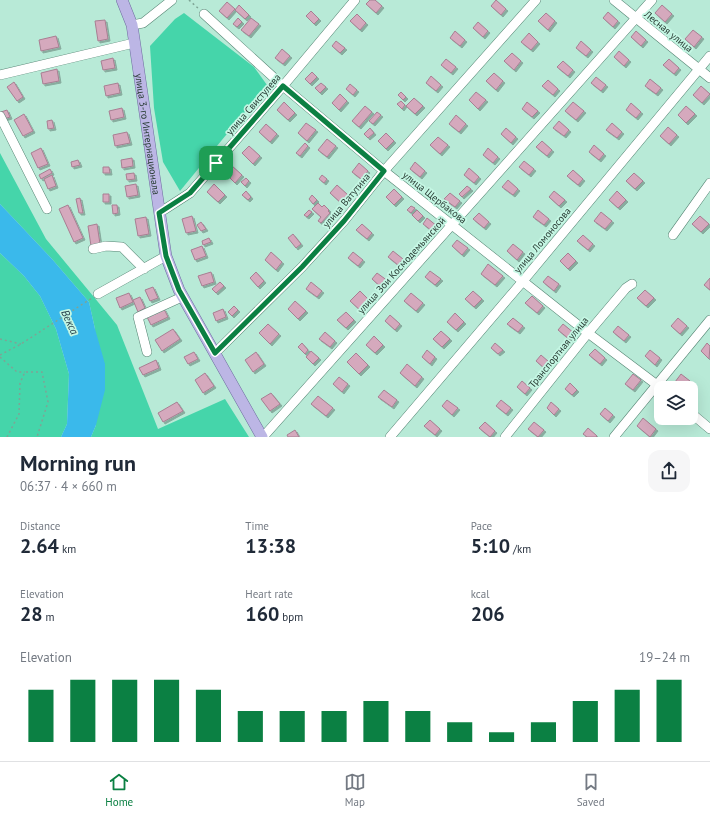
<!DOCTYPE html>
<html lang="en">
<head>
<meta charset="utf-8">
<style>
  body { margin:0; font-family:"PT Sans",sans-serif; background:#f6f6f7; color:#1f2937; height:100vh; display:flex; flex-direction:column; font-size:15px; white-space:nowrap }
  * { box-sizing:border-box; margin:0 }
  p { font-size:13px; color:#747a83 }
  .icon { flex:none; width:22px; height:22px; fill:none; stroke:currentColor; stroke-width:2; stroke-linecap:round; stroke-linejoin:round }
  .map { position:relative; height:437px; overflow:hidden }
  .details { display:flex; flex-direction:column; background:#fff; flex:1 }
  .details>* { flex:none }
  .tools { position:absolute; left:654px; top:381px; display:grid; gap:8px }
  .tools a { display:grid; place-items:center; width:44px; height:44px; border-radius:8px; background:#fff; box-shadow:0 4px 16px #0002; font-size:20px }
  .pin { position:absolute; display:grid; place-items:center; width:34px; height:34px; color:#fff; margin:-17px; border-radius:8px; box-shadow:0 2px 6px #0006 }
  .round { display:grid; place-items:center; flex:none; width:42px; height:42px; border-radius:12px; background:#f6f6f7 }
  .head { display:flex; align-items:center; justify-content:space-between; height:68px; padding:0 20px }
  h1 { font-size:22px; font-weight:800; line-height:30px }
  .figures { display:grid; grid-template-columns:repeat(3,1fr); gap:6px; height:68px; padding:4px 20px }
  .figures div { display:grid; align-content:center }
  .figures b { font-size:20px; font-weight:800 }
  .figures small { font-size:11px; font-weight:400 }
  .figures p { font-size:11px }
  .chart { height:112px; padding:8px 20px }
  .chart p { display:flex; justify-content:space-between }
  .chart svg { width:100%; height:72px; margin-top:4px; stroke:#0b8043; stroke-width:6 }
  .tab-bar { display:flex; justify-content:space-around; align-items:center; height:56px; border-top:1px solid #e0e1e3; background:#fff; font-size:11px; color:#747a83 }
  .tab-bar a { display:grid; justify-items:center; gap:2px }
  .tab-bar .on { color:#0b8043 }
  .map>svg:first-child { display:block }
  .green { fill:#45d5aa }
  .water { fill:#3ab9eb }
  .building { fill:#d5a9bd; stroke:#a87e92; filter:url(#shadow) }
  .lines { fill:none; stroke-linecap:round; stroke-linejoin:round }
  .minor-casing { stroke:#558473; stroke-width:10 }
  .major-casing { stroke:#6c6c9d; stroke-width:12 }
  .path { stroke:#7ea495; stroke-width:1.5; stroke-dasharray:2 3; stroke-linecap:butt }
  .minor { stroke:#fff; stroke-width:9 }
  .major { stroke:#bcb6e5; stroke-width:11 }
  .route-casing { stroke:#fff; stroke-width:8 }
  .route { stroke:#0b8043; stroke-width:5 }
  .labels { text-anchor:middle; stroke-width:3.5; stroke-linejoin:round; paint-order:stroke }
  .street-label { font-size:10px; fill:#2a3e36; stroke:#c5f7e4 }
  .water-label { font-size:11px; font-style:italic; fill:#29434f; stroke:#c5f7e4 }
</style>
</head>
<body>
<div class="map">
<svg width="710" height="437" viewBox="0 0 710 437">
  <defs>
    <filter id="shadow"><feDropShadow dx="2" dy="2" stdDeviation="0" flood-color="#0004"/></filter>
  </defs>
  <rect width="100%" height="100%" fill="#b8ead7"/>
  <path class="green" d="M184,13L254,67L267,85L180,191L163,162L154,108L150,46L175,19Z
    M0,153L46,239L117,325L158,429L225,399L249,437H91L96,425L95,329L89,302L52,259L0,204Z
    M0,253L24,276L40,296L56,329L69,374L67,424L61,437H0Z"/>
  <path class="water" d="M0,204L52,259L89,302L95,329L105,364V390L96,425L91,437H61L67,424L69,374L56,329L40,296L24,276L0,253Z"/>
  <path class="building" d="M370,0H375L382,6L376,13L366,4Z
    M496,0L506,9L501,15L491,6Z
    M227,2L235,9L227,18L219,11Z
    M239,5L249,15L245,19L235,10Z
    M662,5L672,14L665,22L655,13Z
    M311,11L319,19L314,24L306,16Z
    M608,12L618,21L613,27L603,18Z
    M546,13L555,21L548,30L538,21Z
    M357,14L366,23L360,30L350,21Z
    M238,18L242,22L237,27L233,24Z
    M251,18L259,24L249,36L241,30Z
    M105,20L108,39L98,41L95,21Z
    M478,22L488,31L483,37L473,28Z
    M693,30L702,37L694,47L685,39Z
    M455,31L465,40L460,46L450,38Z
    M636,31L646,40L641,46L631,37Z
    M529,33L538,42L531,50L521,42Z
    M56,36L59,47L41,51L39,40Z
    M336,41L345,48L340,53L332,46Z
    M581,41L591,50L586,56L576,48Z
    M282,49L290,56L283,64L275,58Z
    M619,51L629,60L624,66L614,57Z
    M512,53L521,61L514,70L504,61Z
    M113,58L115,68L103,70L101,61Z
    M446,59L456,67L451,73L441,65Z
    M669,59L679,68L674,74L663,65Z
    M563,61L573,70L568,76L557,67Z
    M57,69L59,81L43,84L41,73Z
    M312,72L317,77L310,84L305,79Z
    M494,73L503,81L496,90L486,81Z
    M431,76L441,85L436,91L426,83Z
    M596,77L606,85L601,91L591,83Z
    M650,79L661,88L656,94L645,86Z
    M548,80L558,89L553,95L542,86Z
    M14,82L23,97L17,101L7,87Z
    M118,83L120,93L106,96L104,86Z
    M321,83L326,87L320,93L315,88Z
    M350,84L357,90L353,95L346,89Z
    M701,86L710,94L702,103L693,95Z
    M401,92L406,97L403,100L398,95Z
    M476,92L486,100L478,109L469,100Z
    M340,94L347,101L339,110L332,103Z
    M414,98L423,106L415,114L406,106Z
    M401,101L405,105L402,109L397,104Z
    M284,102L295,113L288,120L277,110Z
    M527,102L538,111L532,117L522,109Z
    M573,102L584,111L576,120L565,111Z
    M631,103L641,112L636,118L626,110Z
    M365,106L372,112L359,127L352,121Z
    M686,106L695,114L686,123L678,115Z
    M122,108L124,117L111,120L109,111Z
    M7,110L10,117L4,119L1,112Z
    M377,112L381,115L373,124L369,121Z
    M24,114L33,131L23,136L14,120Z
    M456,115L466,124L459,132L449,124Z
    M52,120L54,128L48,129L47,121Z
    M559,121L569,130L564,136L553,128Z
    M306,123L316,130L307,141L298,133Z
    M612,123L622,132L617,138L606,130Z
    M266,124L277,134L270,142L259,132Z
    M668,127L677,135L669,144L660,136Z
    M370,128L374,133L368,138L364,134Z
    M506,128L516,137L511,143L501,134Z
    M127,132L130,143L115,146L113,135Z
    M386,133L394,141L386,149L378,141Z
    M438,137L448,145L440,154L430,145Z
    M327,139L336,146L327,157L318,150Z
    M542,141L552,150L547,156L536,147Z
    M305,143L308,146L300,156L296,153Z
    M594,145L604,154L599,160L589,152Z
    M249,146L260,156L253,164L242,153Z
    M41,148L48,164L38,168L31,153Z
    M488,148L498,157L493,163L483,155Z
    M132,158L133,166L122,168L121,160Z
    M78,160L80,165L72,167L71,162Z
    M524,161L534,169L529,175L519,167Z
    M415,162L425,171L420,177L410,169Z
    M359,163L368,171L361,179L352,172Z
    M231,165L242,175L235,183L224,172Z
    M103,167H109L110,173H103Z
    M469,168L479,177L474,183L464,175Z
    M50,169L52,173L41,179L39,175Z
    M573,170L583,179L578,185L567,176Z
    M134,173L135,179L127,180L126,174Z
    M634,173L643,181L635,189L626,181Z
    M52,175L56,186L48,189L44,179Z
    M322,175L327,179L324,183L319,179Z
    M246,178L249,181L245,186L241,182Z
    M508,180L518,189L513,195L502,187Z
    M136,184L138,195L127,197L125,186Z
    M214,184L225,195L218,202L207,192Z
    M337,185L348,195L341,203L330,193Z
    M467,186L471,189L462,197L459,194Z
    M394,189L402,197L394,205L386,197Z
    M246,191L251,197L248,200L242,195Z
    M554,191L565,200L559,206L549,197Z
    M617,191L626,200L618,208L609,200Z
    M450,193L460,201L455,207L444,199Z
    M103,194H109V202H103Z
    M312,195L317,200L313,204L309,199Z
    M80,198L83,213H79L76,199Z
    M318,203L322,207L324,205L329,210L328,211L330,213L321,223L318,221L321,217L312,209Z
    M68,205L83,238L74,242L59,209Z
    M112,205H117L118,213L113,214Z
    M411,206L415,208L411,213L407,210Z
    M309,210L312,212L307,217L304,215Z
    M417,210L423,216L418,221L412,215Z
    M538,210L549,219L544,225L533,217Z
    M601,212L612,221L605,229L594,221Z
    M479,213L489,222L484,228L473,219Z
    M192,216L196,231L186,233L182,219Z
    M700,216L709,224L701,232L692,224Z
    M146,217L149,234L138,236L135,219Z
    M427,218L437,226L432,231L423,224Z
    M201,222L206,229L201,231L197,225Z
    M97,224L100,244L91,246L88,226Z
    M362,224L372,233L367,239L356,230Z
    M293,234L301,244L296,248L288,238Z
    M583,235L593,244L588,250L577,241Z
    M209,238L211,242L203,245L202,241Z
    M457,240L468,248L462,255L452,246Z
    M513,244L523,252L517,260L507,251Z
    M202,246L206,256L195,260L191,250Z
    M393,251L403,259L398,265L388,257Z
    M271,252L282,262L276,270L265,260Z
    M353,252L363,260L358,266L348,258Z
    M568,253L576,261L568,269L560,261Z
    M488,264L503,276L495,285L481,274Z
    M430,271L441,279L435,285L425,277Z
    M211,272L214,282L202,286L198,276Z
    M256,272L264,281L258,287L250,278Z
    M377,273L388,281L382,288L372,279Z
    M548,276L559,284L554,291L543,282Z
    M710,278V290L704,285Z
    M220,282L224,286L216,293L212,289Z
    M311,282L322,291L317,297L306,289Z
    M153,287L158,298L150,301L145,290Z
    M645,290L654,298L646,306L637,298Z
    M360,291L370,301L361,311L350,301Z
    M473,291L482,299L474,307L465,299Z
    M129,293L133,302L120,308L116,298Z
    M411,293L423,303L416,311L404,301Z
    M532,296L543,306L537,313L525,303Z
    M140,297L145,308L138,312L133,300Z
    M295,301L306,311L298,319L288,309Z
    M234,306L238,310L232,316L228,312Z
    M164,309L168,317L151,325L147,317Z
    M223,309L226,317L216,321L213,313Z
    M346,312L354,320L346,328L337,320Z
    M455,313L464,322L456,330L447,322Z
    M390,315L400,324L395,330L385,321Z
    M513,318L523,326L518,332L507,324Z
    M678,318L687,326L680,334L671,326Z
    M268,324L279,334L270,344L259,333Z
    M563,324L574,333L569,339L558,330Z
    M618,326L629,335L624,341L613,332Z
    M173,329L180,339L162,351L155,340Z
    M441,331L450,339L442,347L433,339Z
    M325,332L335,341L330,347L319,339Z
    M374,336L383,345L375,353L366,345Z
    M302,343L308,350L305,354L298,347Z
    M495,343L503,350L498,354L491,348Z
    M707,343L710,346L709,359L701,351Z
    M595,349L605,358L600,364L589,355Z
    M427,350L435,357L430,364L422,357Z
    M650,350L660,358L655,365L645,356Z
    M311,351L319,358L313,364L306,357Z
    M194,352L198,359L188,364L184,357Z
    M256,352L264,364L253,372L245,360Z
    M356,353L368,365L359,374L347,362Z
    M541,355L549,362L544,368L536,361Z
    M156,360L159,368L143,375L139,368Z
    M407,364L422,377L415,386L400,373Z
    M205,373L214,386L203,393L195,380Z
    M633,374L641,380L633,390L625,384Z
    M681,374L690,381L684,388H682L675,382Z
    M339,377L348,384L342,392L333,384Z
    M522,381L530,388L525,394L517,387Z
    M570,383L577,390L572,395L565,389Z
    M384,390L397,400L392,407L378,397Z
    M271,393L280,404L270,411L261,399Z
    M318,396L333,408L326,416L311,404Z
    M447,400L458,408L452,415L442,406Z
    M501,400L511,408L506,414L496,406Z
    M177,402L183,411L163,422L158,413Z
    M551,402L559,409L554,415L547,408Z
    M605,408L613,415L608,421L600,414Z
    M643,418L656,429L650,437L637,426Z
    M430,420L440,429L435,435L424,426Z
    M485,422L495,431L490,437L479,428Z
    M534,422L544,430L538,437L528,429Z
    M588,428L597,436L596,437H587L583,434Z
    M295,430L299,437H288L287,435Z"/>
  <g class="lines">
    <defs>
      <path id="minor" d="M614,0L710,78
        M204,14L283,86L384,171L588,333L661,388
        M132,25L143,23L172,0
        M0,75L134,43
        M0,116L47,209
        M159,213L190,193L283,86L355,0
        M673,235L710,183
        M93,249L106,246L122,247L144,269
        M98,294L166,256
        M147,352L138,317L182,297
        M215,353L302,267L344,221L384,171L536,0
        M691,413L710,429
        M263,437L652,0
        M390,437L523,281L710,56
        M505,437L588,333L626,288L632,284
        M614,437L710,320"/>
      <g id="major">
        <path id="s1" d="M122,0L132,25L166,256L179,290L262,437"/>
      </g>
    </defs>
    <use href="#minor" class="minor-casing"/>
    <use href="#major" class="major-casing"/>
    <path class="path" d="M189,0L199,9
      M0,339L21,344
      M0,355L21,344L92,298
      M0,357L17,372H25
      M7,437L19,414L20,383L25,372H42L48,402L37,437"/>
    <use href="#minor" class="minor"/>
    <use href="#major" class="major"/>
  </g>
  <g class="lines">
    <defs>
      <path id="route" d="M283,86L384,171L344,221L302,267L215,353L179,290L166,256L159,213L190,193Z"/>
    </defs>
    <use href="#route" class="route-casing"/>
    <use href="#route" class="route"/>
  </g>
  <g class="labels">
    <g class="street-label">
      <text transform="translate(669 31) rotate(39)" y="4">Лесная улица</text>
      <text transform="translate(253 104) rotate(-49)" y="4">улица Свистулева</text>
      <text dy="4" stroke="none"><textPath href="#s1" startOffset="137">улица 3-го Интернационала</textPath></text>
      <text transform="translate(435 197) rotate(38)" y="4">улица Щербакова</text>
      <text transform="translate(346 200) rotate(-50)" y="4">улица Ватутина</text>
      <text transform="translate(542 240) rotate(-50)" y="4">улица Ломоносова</text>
      <text transform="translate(401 265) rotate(-48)" y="4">улица Зои Космодемьянской</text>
      <text transform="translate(558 352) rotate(-51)" y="4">Транспортная улица</text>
    </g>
    <g class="water-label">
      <text transform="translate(70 322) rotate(66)" y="4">Векса</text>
    </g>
  </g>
</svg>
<div class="tools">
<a><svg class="icon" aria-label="layers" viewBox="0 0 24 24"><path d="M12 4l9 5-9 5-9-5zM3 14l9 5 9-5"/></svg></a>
</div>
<div class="pin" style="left:216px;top:163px;background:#1e9e55"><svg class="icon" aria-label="arrive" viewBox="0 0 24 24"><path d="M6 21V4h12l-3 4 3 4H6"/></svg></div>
</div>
<section class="details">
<div class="head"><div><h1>Morning run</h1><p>06:37 · 4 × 660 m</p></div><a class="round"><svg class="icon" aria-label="share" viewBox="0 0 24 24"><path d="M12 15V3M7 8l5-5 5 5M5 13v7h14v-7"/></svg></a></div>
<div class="figures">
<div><p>Distance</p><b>2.64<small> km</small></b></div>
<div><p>Time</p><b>13:38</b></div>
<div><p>Pace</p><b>5:10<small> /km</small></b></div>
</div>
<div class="figures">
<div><p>Elevation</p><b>28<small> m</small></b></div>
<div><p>Heart rate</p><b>160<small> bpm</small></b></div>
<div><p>kcal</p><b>206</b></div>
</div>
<div class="chart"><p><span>Elevation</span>19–24 m</p>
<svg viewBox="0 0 160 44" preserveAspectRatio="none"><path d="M5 44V12M15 44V6M25 44V6M35 44V6M45 44V12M55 44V25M65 44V25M75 44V25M85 44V19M95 44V25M105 44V32M115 44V38M125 44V32M135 44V19M145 44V12M155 44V6"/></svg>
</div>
</section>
<nav class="tab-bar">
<a class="on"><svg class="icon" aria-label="home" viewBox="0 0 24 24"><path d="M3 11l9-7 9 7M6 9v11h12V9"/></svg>Home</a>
<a><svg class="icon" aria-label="map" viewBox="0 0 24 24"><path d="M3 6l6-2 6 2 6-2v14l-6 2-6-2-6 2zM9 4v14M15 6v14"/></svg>Map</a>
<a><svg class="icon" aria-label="saved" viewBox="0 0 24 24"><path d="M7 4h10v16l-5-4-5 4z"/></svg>Saved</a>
</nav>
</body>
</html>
